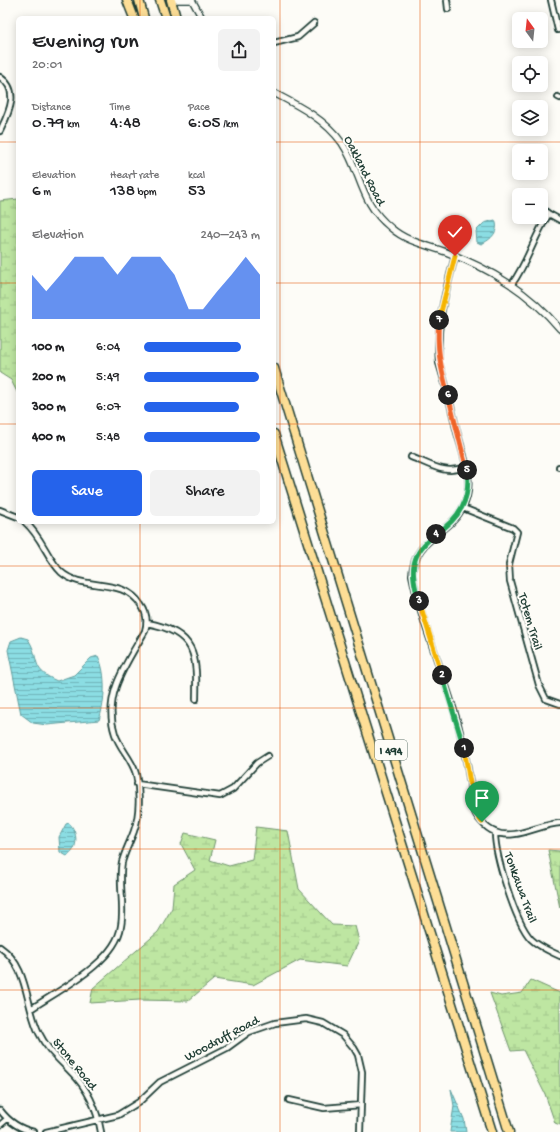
<!DOCTYPE html>
<html lang="en">
<head>
<meta charset="utf-8">
<style>
  body { margin:0; font-family:"Gochi Hand",sans-serif; background:#f2f2f2; color:#202124; height:100vh; display:flex; flex-direction:column; font-size:15px; white-space:nowrap }
  * { box-sizing:border-box; margin:0 }
  p { font-size:13px; color:#757577 }
  .icon { flex:none; width:22px; height:22px; fill:none; stroke:currentColor; stroke-width:2; stroke-linecap:round; stroke-linejoin:round }
  .map { position:relative; flex:1; overflow:hidden }
  .sheet { position:absolute; left:16px; top:16px; width:260px; height:508px; display:flex; flex-direction:column; background:#fff; border-radius:6px; box-shadow:0 2px 10px #0003 }
  .sheet>* { flex:none }
  .needle { width:26px; rotate:345deg }
  .fabs { position:absolute; left:512px; top:12px; display:grid; gap:8px }
  .fabs a { display:grid; place-items:center; width:36px; height:36px; border-radius:6px; background:#fff; box-shadow:0 2px 10px #0003; font-size:20px }
  .pin { position:absolute; display:grid; place-items:center; width:34px; height:34px; color:#fff; margin:-41px -17px; border-radius:50% 50% 50% 0; rotate:-45deg; box-shadow:0 0 4px #0007 }
  .pin .icon { rotate:45deg }
  .km { position:absolute; width:20px; height:20px; margin:-10px; border-radius:50%; background:#222; color:#fff; font-size:11px; line-height:20px; text-align:center }
  .round { display:grid; place-items:center; flex:none; width:42px; height:42px; border-radius:6px; background:#f2f2f2 }
  .headline { display:flex; align-items:center; justify-content:space-between; height:68px; padding:0 16px }
  h1 { font-size:22px; font-weight:600; line-height:30px }
  .metrics { display:grid; grid-template-columns:repeat(3,1fr); gap:6px; height:68px; padding:4px 16px }
  .metrics div { display:grid; align-content:center }
  .metrics b { font-size:17px; font-weight:600 }
  .metrics small { font-size:11px; font-weight:400 }
  .metrics p { font-size:11px }
  .chart { height:112px; padding:8px 16px }
  .chart p { display:flex; justify-content:space-between }
  .chart svg { width:100%; height:72px; margin-top:4px; fill:#2563eb; opacity:.7 }
  .cta { display:flex; gap:8px; margin-top:auto; padding:8px 16px }
  .cta a { flex:1; height:46px; border-radius:6px; background:#2563eb; color:#fff; font-size:16px; font-weight:600; line-height:46px; text-align:center }
  .cta a+a { background:#f2f2f2; color:#202124 }
  ul { padding:0 16px; list-style:none; font-size:13px }
  li { display:grid; grid-template-columns:64px 48px 1fr; align-items:center; height:30px }
  li i { height:10px; border-radius:5px; background:#2563eb }
  .map>svg:first-child { display:block }
  .wetland { fill:url(#wetland-marsh); stroke:#6e926b }
  .water { fill:url(#water-rules); stroke:#609d9d }
  .lines { fill:none; stroke-linecap:round; stroke-linejoin:round }
  .minor-casing { stroke:#1f3d34; stroke-width:8 }
  .tertiary-casing { stroke:#1f3d34; stroke-width:8 }
  .motorway-casing { stroke:#1f3d34; stroke-width:11 }
  .minor { stroke:#fdfcf7; stroke-width:4.5 }
  .tertiary { stroke:#fdfcf7; stroke-width:5.5 }
  .motorway { stroke:#fdde96; stroke-width:8 }
  .split-1-casing { stroke:#fff; stroke-width:8 }
  .split-2-casing { stroke:#fff; stroke-width:8 }
  .split-3-casing { stroke:#fff; stroke-width:8 }
  .split-4-casing { stroke:#fff; stroke-width:8 }
  .split-5-casing { stroke:#fff; stroke-width:8 }
  .split-6-casing { stroke:#fff; stroke-width:8 }
  .split-7-casing { stroke:#fff; stroke-width:8 }
  .split-8-casing { stroke:#fff; stroke-width:8 }
  .split-1 { stroke:#f5b400; stroke-width:5 }
  .split-2 { stroke:#22a559; stroke-width:5 }
  .split-3 { stroke:#f5b400; stroke-width:5 }
  .split-4 { stroke:#22a559; stroke-width:5 }
  .split-5 { stroke:#22a559; stroke-width:5 }
  .split-6 { stroke:#f0652b; stroke-width:5 }
  .split-7 { stroke:#f0652b; stroke-width:5 }
  .split-8 { stroke:#f5b400; stroke-width:5 }
  .grid { fill:none; stroke:#e8590c; stroke-width:1; stroke-opacity:0.55 }
  .labels { text-anchor:middle; stroke-width:4; stroke-linejoin:round; paint-order:stroke }
  .shield { fill:#fdfcf7; stroke:#62766e; stroke-width:1 }
  .shield-label { font-size:12px; font-weight:bold; fill:#1f3d34 }
  .street-label { font-size:13px; fill:#1f3d34; stroke:#fdfcf7 }
</style>
</head>
<body>
<div class="map">
<svg width="560" height="1132" viewBox="0 0 560 1132">
  <defs>
    <pattern id="wetland-marsh" width="20" height="14" patternUnits="userSpaceOnUse"><rect width="20" height="14" fill="#bee6a2"/><path d="M1 5h8M5 5V1M11 12h8M15 12V8" fill="none" stroke="#a3c68c"/></pattern>
    <pattern id="water-rules" width="6" height="5" patternUnits="userSpaceOnUse"><rect width="6" height="5" fill="#8bdde3"/><path d="M0 2.5h6" fill="none" stroke="#71b4b9"/></pattern>
  </defs>
  <rect width="100%" height="100%" fill="#fdfcf7"/>
  <filter id="ink" filterUnits="userSpaceOnUse"><feTurbulence type="fractalNoise" baseFrequency=".025" numOctaves="2"/><feDisplacementMap in="SourceGraphic" scale="8" xChannelSelector="R" yChannelSelector="G"/><feConvolveMatrix kernelMatrix="1 2 1 2 8 2 1 2 1" color-interpolation-filters="sRGB"/></filter>
  <g filter="url(#ink)">
    <path class="wetland" d="M18,199V394L11,380L0,373V201Z
      M256,827L288,831L299,889L332,925L355,926L359,941L347,966L300,960L253,985L214,979L188,1001L140,1000L90,1003L93,988L158,932L172,908L174,884L195,870L181,844L185,833L215,840L210,860L229,866L252,860Z
      M548,850L560,851V908Z
      M531,980L560,993V1125L555,1123L545,1094L523,1050L511,1051L490,993L501,996L522,993Z"/>
    <path class="water" d="M495,220C500,231 491,240 481,244L477,242L476,231L484,223Z
      M21,637L28,639C41,659 29,669 57,681L74,675L91,658L98,656C107,674 105,702 99,720L47,725L33,723L21,714L8,650L11,641Z
      M69,823C78,832 79,849 67,856L60,852L59,837L66,824Z
      M451,1089L464,1119L466,1132H450L454,1106Z"/>
    <g class="lines">
      <defs>
        <path id="minor" d="M447,0L448,9
          M551,0L558,30
          M274,43L298,37L314,23
          M0,77C21,91 8,114 0,131
          M558,97L560,98
          M541,208L549,214
          M455,256C445,295 436,321 439,363C446,385 451,406 456,428C462,453 477,484 462,509C446,537 415,537 412,575C422,625 444,674 458,724C463,743 467,763 470,783C471,792 470,799 473,807C476,817 485,828 495,832C514,841 540,824 560,823
          M512,284C528,262 534,236 549,214L560,220
          M411,457C432,465 444,475 466,467
          M559,467H560
          M463,508L513,528L517,532L509,564L510,581L539,685L546,699L560,704
          M0,510L18,517
          M25,522C42,537 47,558 61,572C83,592 123,576 141,605C147,613 148,621 145,631C127,663 102,695 115,734C120,749 132,759 136,774C140,792 140,814 134,831C130,842 125,851 122,862C118,883 125,905 121,926C116,962 59,990 31,1009
          M147,623C197,632 197,656 196,699
          M137,784L220,796L233,789L257,763L268,756
          M495,833C495,855 515,922 531,939C539,947 550,951 560,956
          M0,947C29,967 25,1005 39,1033C47,1050 60,1060 72,1073C88,1089 97,1109 101,1132
          M289,1100L324,1108L361,1105
          M0,1110C9,1122 19,1129 34,1132
          M0,1125L7,1119
          M46,1132L118,1115L139,1102L160,1082L227,1048L249,1032L275,1023L306,1019L323,1023L343,1035L354,1048L358,1055L362,1072L360,1132"/>
        <path id="tertiary" d="M174,0H190
          M192,0L202,18
          M274,93C299,106 325,119 342,143C362,173 359,202 391,228C407,242 427,245 446,252C491,269 529,292 560,329"/>
        <path id="motorway" d="M127,0L134,18
          M139,0L144,18
          M160,0L166,18
          M171,0L176,18
          M274,368L509,1132
          M274,434L492,1132"/>
      </defs>
      <use href="#minor" class="minor-casing"/>
      <use href="#tertiary" class="tertiary-casing"/>
      <use href="#motorway" class="motorway-casing"/>
      <use href="#minor" class="minor"/>
      <use href="#tertiary" class="tertiary"/>
      <use href="#motorway" class="motorway"/>
    </g>
  </g>
  <g class="lines" filter="url(#ink)">
    <defs>
      <path id="split-1" d="M464,748C466,760 468,771 470,783C472,798 472,809 482,822"/>
      <path id="split-2" d="M442,675L464,748"/>
      <path id="split-3" d="M419,601L442,675"/>
      <path id="split-4" d="M419,601C410,572 409,554 436,534"/>
      <path id="split-5" d="M436,534C460,518 471,499 467,470"/>
      <path id="split-6" d="M448,395L467,470"/>
      <path id="split-7" d="M439,320C436,348 441,368 448,395"/>
      <path id="split-8" d="M439,320L455,256"/>
    </defs>
    <use href="#split-1" class="split-1-casing"/>
    <use href="#split-2" class="split-2-casing"/>
    <use href="#split-3" class="split-3-casing"/>
    <use href="#split-4" class="split-4-casing"/>
    <use href="#split-5" class="split-5-casing"/>
    <use href="#split-6" class="split-6-casing"/>
    <use href="#split-7" class="split-7-casing"/>
    <use href="#split-8" class="split-8-casing"/>
    <use href="#split-1" class="split-1"/>
    <use href="#split-2" class="split-2"/>
    <use href="#split-3" class="split-3"/>
    <use href="#split-4" class="split-4"/>
    <use href="#split-5" class="split-5"/>
    <use href="#split-6" class="split-6"/>
    <use href="#split-7" class="split-7"/>
    <use href="#split-8" class="split-8"/>
  </g>
  <path class="grid" d="M140,0V18M280,0V1132M420,0V1132M0,142H18M274,142H560M0,283H18M274,283H560M0,424H18M274,424H560M140,522V1132M0,566H560M0,708H560M0,849H560M0,990H560"/>
  <g class="labels">
    <rect class="shield" x="375" y="740" width="32" height="20" rx="3"/>
    <g class="shield-label">
      <text x="391" y="754">I 494</text>
    </g>
    <g class="street-label">
      <text transform="translate(366 170) rotate(63)" y="5">Oakland Road</text>
      <text transform="translate(532 621) rotate(74)" y="5">Totem Trail</text>
      <text transform="translate(522 887) rotate(70)" y="5">Tonkawa Trail</text>
      <text transform="translate(221 1037) rotate(-28)" y="5">Woodruff Road</text>
      <text transform="translate(76 1063) rotate(51)" y="5">Stone Road</text>
    </g>
  </g>
</svg>
<div class="fabs">
<a><svg class="needle" viewBox="-14 -14 28 28"><path d="M0-13l5 13h-10z" fill="#e53935"/><path d="M0 13l5-13h-10z" fill="#757577"/></svg></a>
<a><svg class="icon" aria-label="locate" viewBox="0 0 24 24"><circle cx="12" cy="12" r="6"/><path d="M12 2v4M12 18v4M2 12h4M18 12h4"/></svg></a>
<a><svg class="icon" aria-label="layers" viewBox="0 0 24 24"><path d="M12 4l9 5-9 5-9-5zM3 14l9 5 9-5"/></svg></a>
<a>+</a>
<a>−</a>
</div>
<div class="pin" style="left:482px;top:822px;background:#1e9e55"><svg class="icon" aria-label="arrive" viewBox="0 0 24 24"><path d="M6 21V4h12l-3 4 3 4H6"/></svg></div>
<div class="pin" style="left:455px;top:256px;background:#d93025"><svg class="icon" aria-label="check" viewBox="0 0 24 24"><path d="M5 12l5 5 9-10"/></svg></div>
<b class="km" style="left:464px;top:748px">1</b>
<b class="km" style="left:442px;top:675px">2</b>
<b class="km" style="left:419px;top:601px">3</b>
<b class="km" style="left:436px;top:534px">4</b>
<b class="km" style="left:467px;top:470px">5</b>
<b class="km" style="left:448px;top:395px">6</b>
<b class="km" style="left:439px;top:320px">7</b>
<section class="sheet">
<div class="headline"><div><h1>Evening run</h1><p>20:01</p></div><a class="round"><svg class="icon" aria-label="share" viewBox="0 0 24 24"><path d="M12 15V3M7 8l5-5 5 5M5 13v7h14v-7"/></svg></a></div>
<div class="metrics">
<div><p>Distance</p><b>0.79<small> km</small></b></div>
<div><p>Time</p><b>4:48</b></div>
<div><p>Pace</p><b>6:05<small> /km</small></b></div>
</div>
<div class="metrics">
<div><p>Elevation</p><b>6<small> m</small></b></div>
<div><p>Heart rate</p><b>138<small> bpm</small></b></div>
<div><p>kcal</p><b>53</b></div>
</div>
<div class="chart"><p><span>Elevation</span>240–243 m</p>
<svg viewBox="0 0 160 44" preserveAspectRatio="none"><path d="M0 44V17L10 27L20 17L30 6L40 6L50 6L60 17L70 6L80 6L90 6L100 17L110 38L120 38L130 27L140 17L150 6L160 17V44z"/></svg>
</div>
<ul>
<li><b>100 m</b>6:04<i style="width:84%"></i></li>
<li><b>200 m</b>5:49<i style="width:99%"></i></li>
<li><b>300 m</b>6:07<i style="width:82%"></i></li>
<li><b>400 m</b>5:48<i style="width:100%"></i></li>
</ul>
<div class="cta"><a>Save</a><a>Share</a></div>
</section>
</div>
</body>
</html>
